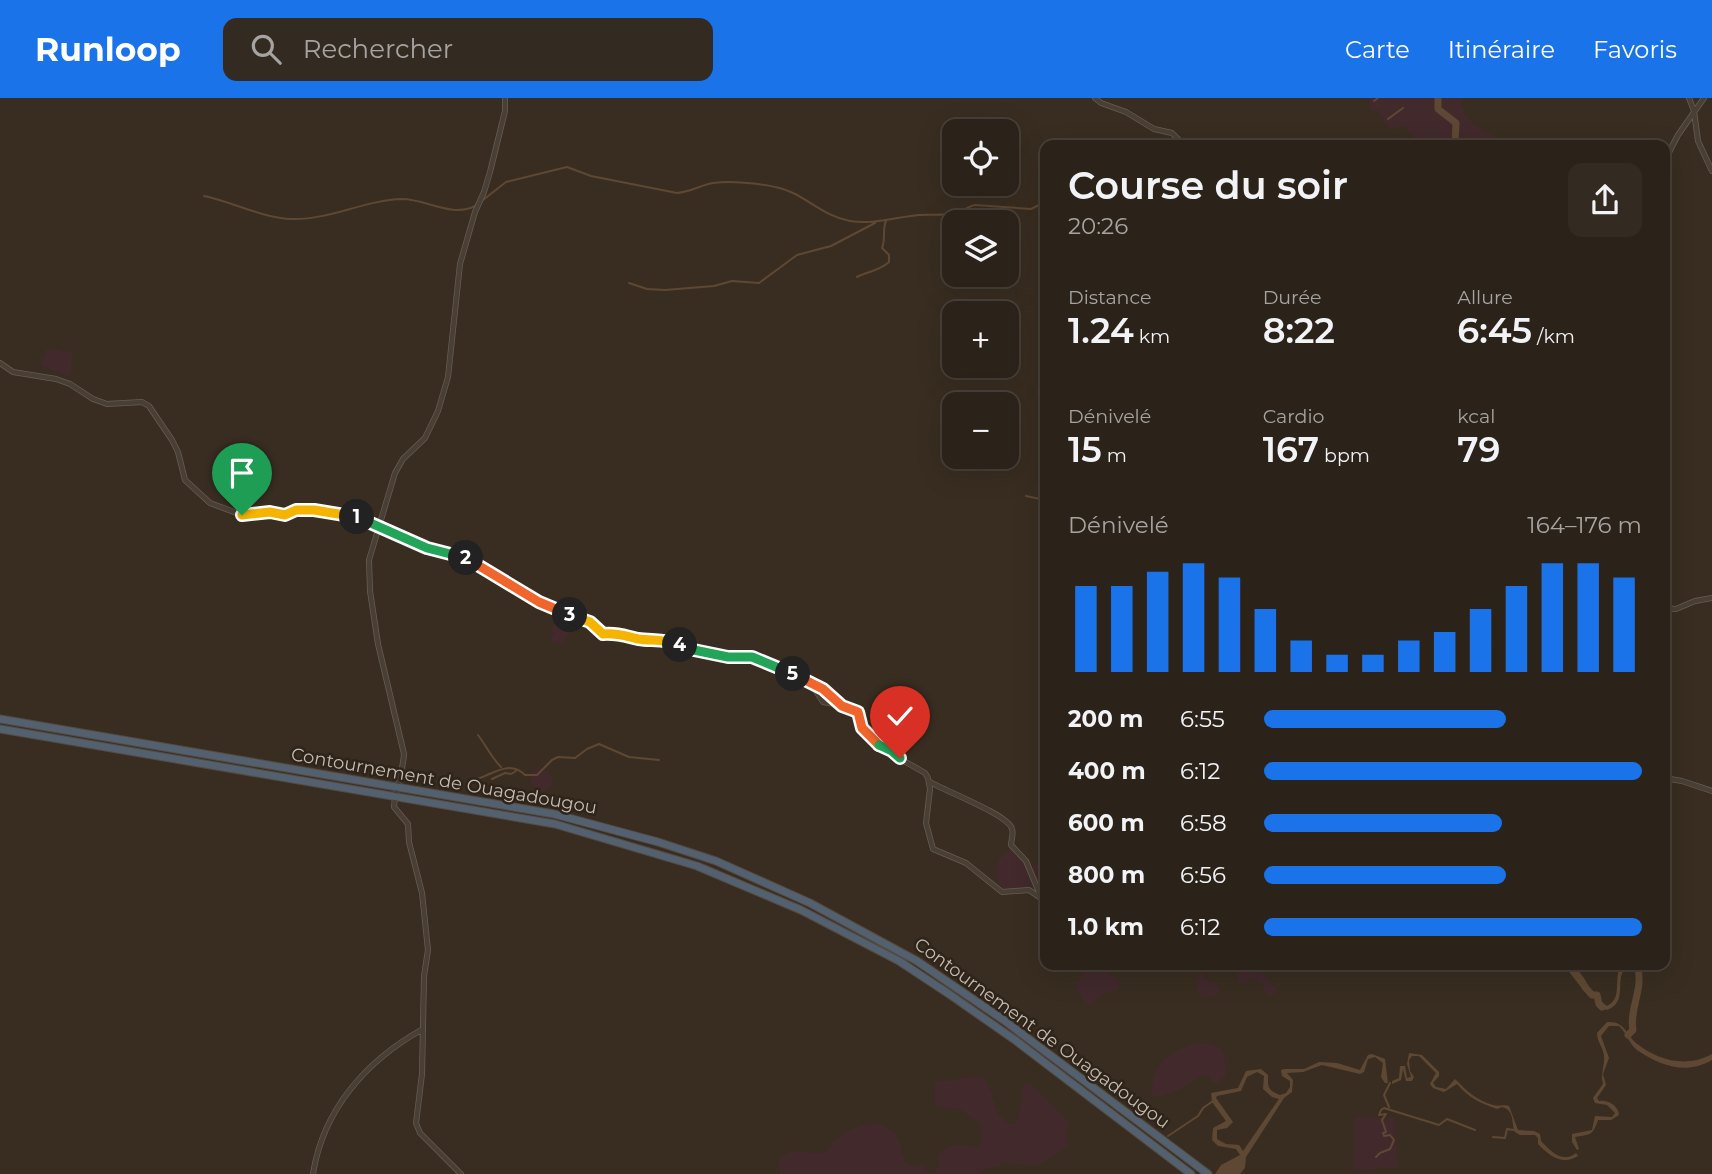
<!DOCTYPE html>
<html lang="fr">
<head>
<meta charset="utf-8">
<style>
  body { margin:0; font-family:Montserrat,sans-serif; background:#332a22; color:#f1f3f6; height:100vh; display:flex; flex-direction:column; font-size:26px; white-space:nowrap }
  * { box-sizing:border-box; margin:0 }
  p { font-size:23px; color:#a6a4a2 }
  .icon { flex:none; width:38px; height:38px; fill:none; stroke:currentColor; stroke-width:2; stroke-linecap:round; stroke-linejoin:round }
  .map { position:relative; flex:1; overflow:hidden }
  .sheet { position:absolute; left:1040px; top:42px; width:630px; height:830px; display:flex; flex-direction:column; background:#2b2219; border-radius:14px; box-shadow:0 7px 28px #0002,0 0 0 2px #473f38 }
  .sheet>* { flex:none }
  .fabs { position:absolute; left:942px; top:21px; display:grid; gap:14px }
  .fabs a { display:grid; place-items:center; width:77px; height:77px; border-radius:14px; background:#2b2219; box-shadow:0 7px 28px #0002,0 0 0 2px #473f38; font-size:35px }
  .pin { position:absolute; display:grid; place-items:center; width:60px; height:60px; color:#fff; margin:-72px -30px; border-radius:50% 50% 50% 0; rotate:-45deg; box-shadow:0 0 7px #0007 }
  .pin .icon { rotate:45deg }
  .km { position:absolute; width:35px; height:35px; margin:-18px; border-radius:50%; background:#222; color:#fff; font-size:19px; line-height:35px; text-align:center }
  .round { display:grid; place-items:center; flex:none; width:74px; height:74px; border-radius:14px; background:#332a22 }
  .summary { display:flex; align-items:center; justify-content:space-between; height:119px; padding:0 28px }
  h1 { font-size:38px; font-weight:600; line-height:52px }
  .stats { display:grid; grid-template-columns:repeat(3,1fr); gap:10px; height:119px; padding:7px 28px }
  .stats div { display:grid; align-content:center }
  .stats b { font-size:35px; font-weight:600 }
  .stats small { font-size:19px; font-weight:400 }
  .stats p { font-size:19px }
  .chart { height:196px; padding:14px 28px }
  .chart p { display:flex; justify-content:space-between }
  .chart svg { width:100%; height:126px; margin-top:7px; stroke:#1a73e8; stroke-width:6 }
  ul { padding:0 28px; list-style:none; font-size:23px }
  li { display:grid; grid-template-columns:112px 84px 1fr; align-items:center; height:52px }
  li i { height:18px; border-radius:9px; background:#1a73e8 }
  header { display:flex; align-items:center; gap:42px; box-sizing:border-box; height:98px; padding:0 35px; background:#1a73e8; color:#fff }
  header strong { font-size:33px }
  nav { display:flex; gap:38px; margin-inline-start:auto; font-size:24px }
  .search { width:490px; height:63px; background:#332a22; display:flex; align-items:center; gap:18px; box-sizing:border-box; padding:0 24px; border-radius:14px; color:#a6a4a2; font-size:26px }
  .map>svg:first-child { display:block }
  .green { fill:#41292c }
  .water { fill:#5e4833; fill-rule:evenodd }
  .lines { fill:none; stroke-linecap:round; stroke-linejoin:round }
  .stream { stroke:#5e4833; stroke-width:2 }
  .river { stroke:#5e4833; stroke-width:7 }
  .minor-casing { stroke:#675d52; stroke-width:6 }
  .highway-casing { stroke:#544a3f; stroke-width:9 }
  .minor { stroke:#493f35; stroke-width:4.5 }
  .highway { stroke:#52606f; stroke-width:7 }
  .split-1-casing { stroke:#fff; stroke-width:14 }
  .split-2-casing { stroke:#fff; stroke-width:14 }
  .split-3-casing { stroke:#fff; stroke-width:14 }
  .split-4-casing { stroke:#fff; stroke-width:14 }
  .split-5-casing { stroke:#fff; stroke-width:14 }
  .split-6-casing { stroke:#fff; stroke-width:14 }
  .split-7-casing { stroke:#fff; stroke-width:14 }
  .split-1 { stroke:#f5b400; stroke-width:9 }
  .split-2 { stroke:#22a559; stroke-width:9 }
  .split-3 { stroke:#f0652b; stroke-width:9 }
  .split-4 { stroke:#f5b400; stroke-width:9 }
  .split-5 { stroke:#22a559; stroke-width:9 }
  .split-6 { stroke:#f0652b; stroke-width:9 }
  .split-7 { stroke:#22a559; stroke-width:9 }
  .labels { text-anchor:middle; stroke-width:5; stroke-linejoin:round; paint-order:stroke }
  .street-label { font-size:18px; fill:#c5bbaf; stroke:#2e241a }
</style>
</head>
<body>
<header>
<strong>Runloop</strong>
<div class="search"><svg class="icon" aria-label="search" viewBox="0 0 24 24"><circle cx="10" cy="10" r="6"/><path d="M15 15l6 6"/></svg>Rechercher</div>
<nav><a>Carte</a><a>Itinéraire</a><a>Favoris</a></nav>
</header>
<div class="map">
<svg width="1712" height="1076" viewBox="0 0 1712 1076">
  <rect width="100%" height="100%" fill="#392d21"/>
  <path class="green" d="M1368,0H1464L1461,5C1465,25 1492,36 1507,47H1418L1406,28L1389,31L1377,12L1371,13Z
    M47,250L73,255L70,279L41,268Z
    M560,521L569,530L565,545H552L550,541L554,535L550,534L555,524Z
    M539,668C547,676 564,679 544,694L536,692L530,683L533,673Z
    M1014,750L1032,772L1034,766L1043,767L1042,772H1045V798L1040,790L1004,792L1000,789C993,770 996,758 1014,750Z
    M1090,866H1127L1108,872L1109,878L1118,881L1119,891L1098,898L1094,905L1086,907L1075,888Z
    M1244,866H1265L1263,873L1269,884L1276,889V894L1272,898L1264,894V887L1258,882L1248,881L1246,886L1238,884L1237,875Z
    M1202,874L1209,884L1216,885L1221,895L1208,898L1197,895L1196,878Z
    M1200,945C1226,947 1225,955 1226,977L1219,984H1212L1208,977C1198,977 1197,983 1188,987C1179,993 1165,998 1154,999L1151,995C1154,962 1171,952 1200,945Z
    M978,978L984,980C997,997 990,1022 1015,1026C1022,1016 1020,1000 1024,987L1030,985L1070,1025L1066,1036L1069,1048L1037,1068L1003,1065L974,1076H780L778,1062C796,1048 806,1057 826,1054C837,1034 875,1015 894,1034C902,1043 901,1055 906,1065L911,1068H922L927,1073L935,1074L939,1068L938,1057C952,1044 961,1048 978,1049L981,1045L980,1025L959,1011L935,1008V984Z
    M1354,1019L1394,1020L1398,1070L1353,1072Z"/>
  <path class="water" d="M1563,866H1572C1579,872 1590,887 1591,895L1587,896L1584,893Z
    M1622,866H1636C1641,872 1642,882 1639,890L1637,872L1628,867C1612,880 1630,903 1607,912L1599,910L1595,903L1599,902L1607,908C1624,900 1612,879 1622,866Z
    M1607,924C1625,923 1625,935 1636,945C1658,963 1687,970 1712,956V962C1686,977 1662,968 1640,954C1630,949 1627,935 1619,928H1609L1601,938L1609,960L1603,976L1606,987L1597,1000L1599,1003C1608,1002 1618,1007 1619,1017L1611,1022H1598C1592,1038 1592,1036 1575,1039L1579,1051L1577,1052L1572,1044V1036L1592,1032L1595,1018L1612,1019L1615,1015L1607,1007L1595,1005L1593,1000L1603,986C1600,976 1605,968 1604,957C1603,949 1597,944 1597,935Z
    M1409,955L1422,957L1439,974V978L1433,985L1436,989L1446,991L1455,981C1467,993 1476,1002 1493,1007C1499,1009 1503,1006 1509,1008L1518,1032L1534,1033L1540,1036L1541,1043C1550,1053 1563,1066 1576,1055L1578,1058C1563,1068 1549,1058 1538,1046V1040L1535,1037H1520L1515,1034C1511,1025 1515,1012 1502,1009L1497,1011C1480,1005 1469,1000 1457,986L1444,994L1433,990L1430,986L1436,975L1419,958H1412L1409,962L1410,973L1414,979L1412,983H1406L1403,971L1401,982L1392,986V983L1399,980L1400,968H1405L1407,980L1411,979L1407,966Z
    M1372,956L1385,961L1388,985H1385L1381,979L1383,965L1375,959L1368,961L1364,974L1360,976L1322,967L1303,974L1287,975L1293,982L1292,994L1284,1000L1246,1059L1245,1070L1240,1076H1215L1221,1067L1240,1057L1236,1051L1218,1048L1212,1042L1213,1030L1226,1023L1212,1004L1211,995L1238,990L1246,973L1261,971L1268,977C1268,989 1267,992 1280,997L1286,995L1290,989V983L1282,978L1281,972L1284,971H1304L1319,964L1337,965L1360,972L1368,957ZM1257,974L1264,978L1263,991L1272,999L1279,1001L1243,1053L1239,1047L1226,1046L1217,1041V1032L1227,1030L1233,1024L1216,1000L1217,998L1241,993L1247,979Z"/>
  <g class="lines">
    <path class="stream" d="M1374,3L1378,0
      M1388,21L1403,10
      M204,98C233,104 262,120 292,121C330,122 365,102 402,101C426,101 452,120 475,108
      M483,102L506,84L567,69L591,78L677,95C691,94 701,87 713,85C734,82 774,86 793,95C812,104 827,119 850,123C873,127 896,119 919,117C931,116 945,118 956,115C964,113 968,108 975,107L1031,111L1045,104
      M857,179C869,173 879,173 889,164V157L882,150C886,140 882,132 886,123
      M629,185L647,191L665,192L714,188L732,183L759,185L797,157L831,148L875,125
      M1026,398L1045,402
      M1040,435L1045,432
      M478,637C487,649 491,659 501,669
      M492,681L505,675L511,676L516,673
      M474,682C492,677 509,661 525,677H537L552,662L558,659L575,660L587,651L599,646L629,659L659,662
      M1389,1009L1384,997L1390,985
      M1168,1038L1198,1018L1203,1010L1213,1003
      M1493,1039L1505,1040L1507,1031L1514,1032
      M1376,1059L1380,1055L1390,1051L1394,1042L1390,1037L1384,1038L1383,1035L1386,1034L1382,1022L1386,1016L1379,1017L1381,1012L1384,1010L1439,1027L1447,1021L1475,1032"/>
    <path class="river" d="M1438,0V11L1456,25L1455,47
      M1585,889L1592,897H1597L1599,906L1602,909
      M1628,937L1633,932C1629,912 1643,892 1638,871L1632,866"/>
    <defs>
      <path id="minor" d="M1095,0L1101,5L1126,14L1154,31L1172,35L1184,47
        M1689,0L1694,13L1698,43L1712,73
        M1664,64L1678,37L1704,0
        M0,265L13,274L56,281L70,286L93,301L107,306L142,304L149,308L172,342L178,354L185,382L210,405L242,417L270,414L285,417L296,412H314L363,420L427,450L470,462L501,482L539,504L590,525L603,535H621L640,541L671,543L702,554L728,559H752L811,585L823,604L840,607L858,614L862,630L871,642L886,652L895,655L904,663L925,675L928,680L930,691L926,725L933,751L966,765L1002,794L1029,792L1045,803
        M1664,510L1676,511L1695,503L1712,500
        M815,587L823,591L841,607
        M1664,680L1682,683L1712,693
        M930,684C945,693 1009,717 1012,731C1014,736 1011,742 1011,747L1026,763L1041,799
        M313,1076C323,1011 367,962 423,931
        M461,1076L420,1035L416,1025L422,976L424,878L428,852L422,795L409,744L408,726L394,709C395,690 403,675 404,656L378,546L370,493L369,462L395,375L403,361L425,340L438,313L448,279L460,166L475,114L484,94L490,74L505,13V0"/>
      <path id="highway" d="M0,621L554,716L658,744L716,763L810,805L917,863L1005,923L1208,1076
        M0,631L555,726L697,768L801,812L899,863L949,896L1015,942L1191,1076"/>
    </defs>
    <use href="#minor" class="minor-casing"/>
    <use href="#highway" class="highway-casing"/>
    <use href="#minor" class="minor"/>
    <use href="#highway" class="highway"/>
  </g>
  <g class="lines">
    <defs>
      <path id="split-1" d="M242,417L270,414L285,417L296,412H314L357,419"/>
      <path id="split-2" d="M357,419L427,450L466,460"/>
      <path id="split-3" d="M466,460L539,504L570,517"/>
      <path id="split-4" d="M570,517L590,524L603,536C618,535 625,538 638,541C652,543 666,541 680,547"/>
      <path id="split-5" d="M680,547L689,551L728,559H752L793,576"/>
      <path id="split-6" d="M793,576L823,591L842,608L858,614L862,630L879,647"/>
      <path id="split-7" d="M879,647L892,653L900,660"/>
    </defs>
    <use href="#split-1" class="split-1-casing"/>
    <use href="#split-2" class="split-2-casing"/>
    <use href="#split-3" class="split-3-casing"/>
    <use href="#split-4" class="split-4-casing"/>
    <use href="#split-5" class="split-5-casing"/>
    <use href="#split-6" class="split-6-casing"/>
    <use href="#split-7" class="split-7-casing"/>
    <use href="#split-1" class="split-1"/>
    <use href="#split-2" class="split-2"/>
    <use href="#split-3" class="split-3"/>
    <use href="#split-4" class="split-4"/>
    <use href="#split-5" class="split-5"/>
    <use href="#split-6" class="split-6"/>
    <use href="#split-7" class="split-7"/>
  </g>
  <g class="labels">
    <g class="street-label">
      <text transform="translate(444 683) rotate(10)" y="6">Contournement de Ouagadougou</text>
      <text transform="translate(1042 935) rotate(36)" y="6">Contournement de Ouagadougou</text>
    </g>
  </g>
</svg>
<div class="fabs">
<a><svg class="icon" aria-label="locate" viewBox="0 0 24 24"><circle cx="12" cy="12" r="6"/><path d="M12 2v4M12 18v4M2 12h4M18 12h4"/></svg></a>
<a><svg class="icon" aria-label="layers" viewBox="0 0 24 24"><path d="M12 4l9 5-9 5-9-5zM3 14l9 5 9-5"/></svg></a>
<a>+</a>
<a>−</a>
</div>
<div class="pin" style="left:242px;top:417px;background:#1e9e55"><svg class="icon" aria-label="arrive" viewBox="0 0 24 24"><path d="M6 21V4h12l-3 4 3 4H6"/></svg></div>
<div class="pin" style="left:900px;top:660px;background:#d93025"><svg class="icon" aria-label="check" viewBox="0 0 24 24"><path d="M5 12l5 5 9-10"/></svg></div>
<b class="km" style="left:357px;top:419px">1</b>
<b class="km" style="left:466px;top:460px">2</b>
<b class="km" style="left:570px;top:517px">3</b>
<b class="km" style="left:680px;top:547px">4</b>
<b class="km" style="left:793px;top:576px">5</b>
<section class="sheet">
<div class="summary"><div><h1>Course du soir</h1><p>20:26</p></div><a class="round"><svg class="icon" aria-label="share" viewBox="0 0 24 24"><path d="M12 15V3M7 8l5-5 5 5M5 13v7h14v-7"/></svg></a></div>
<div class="stats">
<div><p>Distance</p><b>1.24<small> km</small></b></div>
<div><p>Durée</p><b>8:22</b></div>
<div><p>Allure</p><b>6:45<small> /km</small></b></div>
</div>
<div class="stats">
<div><p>Dénivelé</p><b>15<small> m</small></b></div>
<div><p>Cardio</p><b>167<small> bpm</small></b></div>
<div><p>kcal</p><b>79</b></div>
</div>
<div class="chart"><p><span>Dénivelé</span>164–176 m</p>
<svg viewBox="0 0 160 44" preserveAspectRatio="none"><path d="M5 44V14M15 44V14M25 44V9M35 44V6M45 44V11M55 44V22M65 44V33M75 44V38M85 44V38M95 44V33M105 44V30M115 44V22M125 44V14M135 44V6M145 44V6M155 44V11"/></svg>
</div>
<ul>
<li><b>200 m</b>6:55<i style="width:64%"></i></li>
<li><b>400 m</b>6:12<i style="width:100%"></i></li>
<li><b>600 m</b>6:58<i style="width:63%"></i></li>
<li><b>800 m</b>6:56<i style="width:64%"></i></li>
<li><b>1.0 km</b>6:12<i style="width:100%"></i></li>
</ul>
</section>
</div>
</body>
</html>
